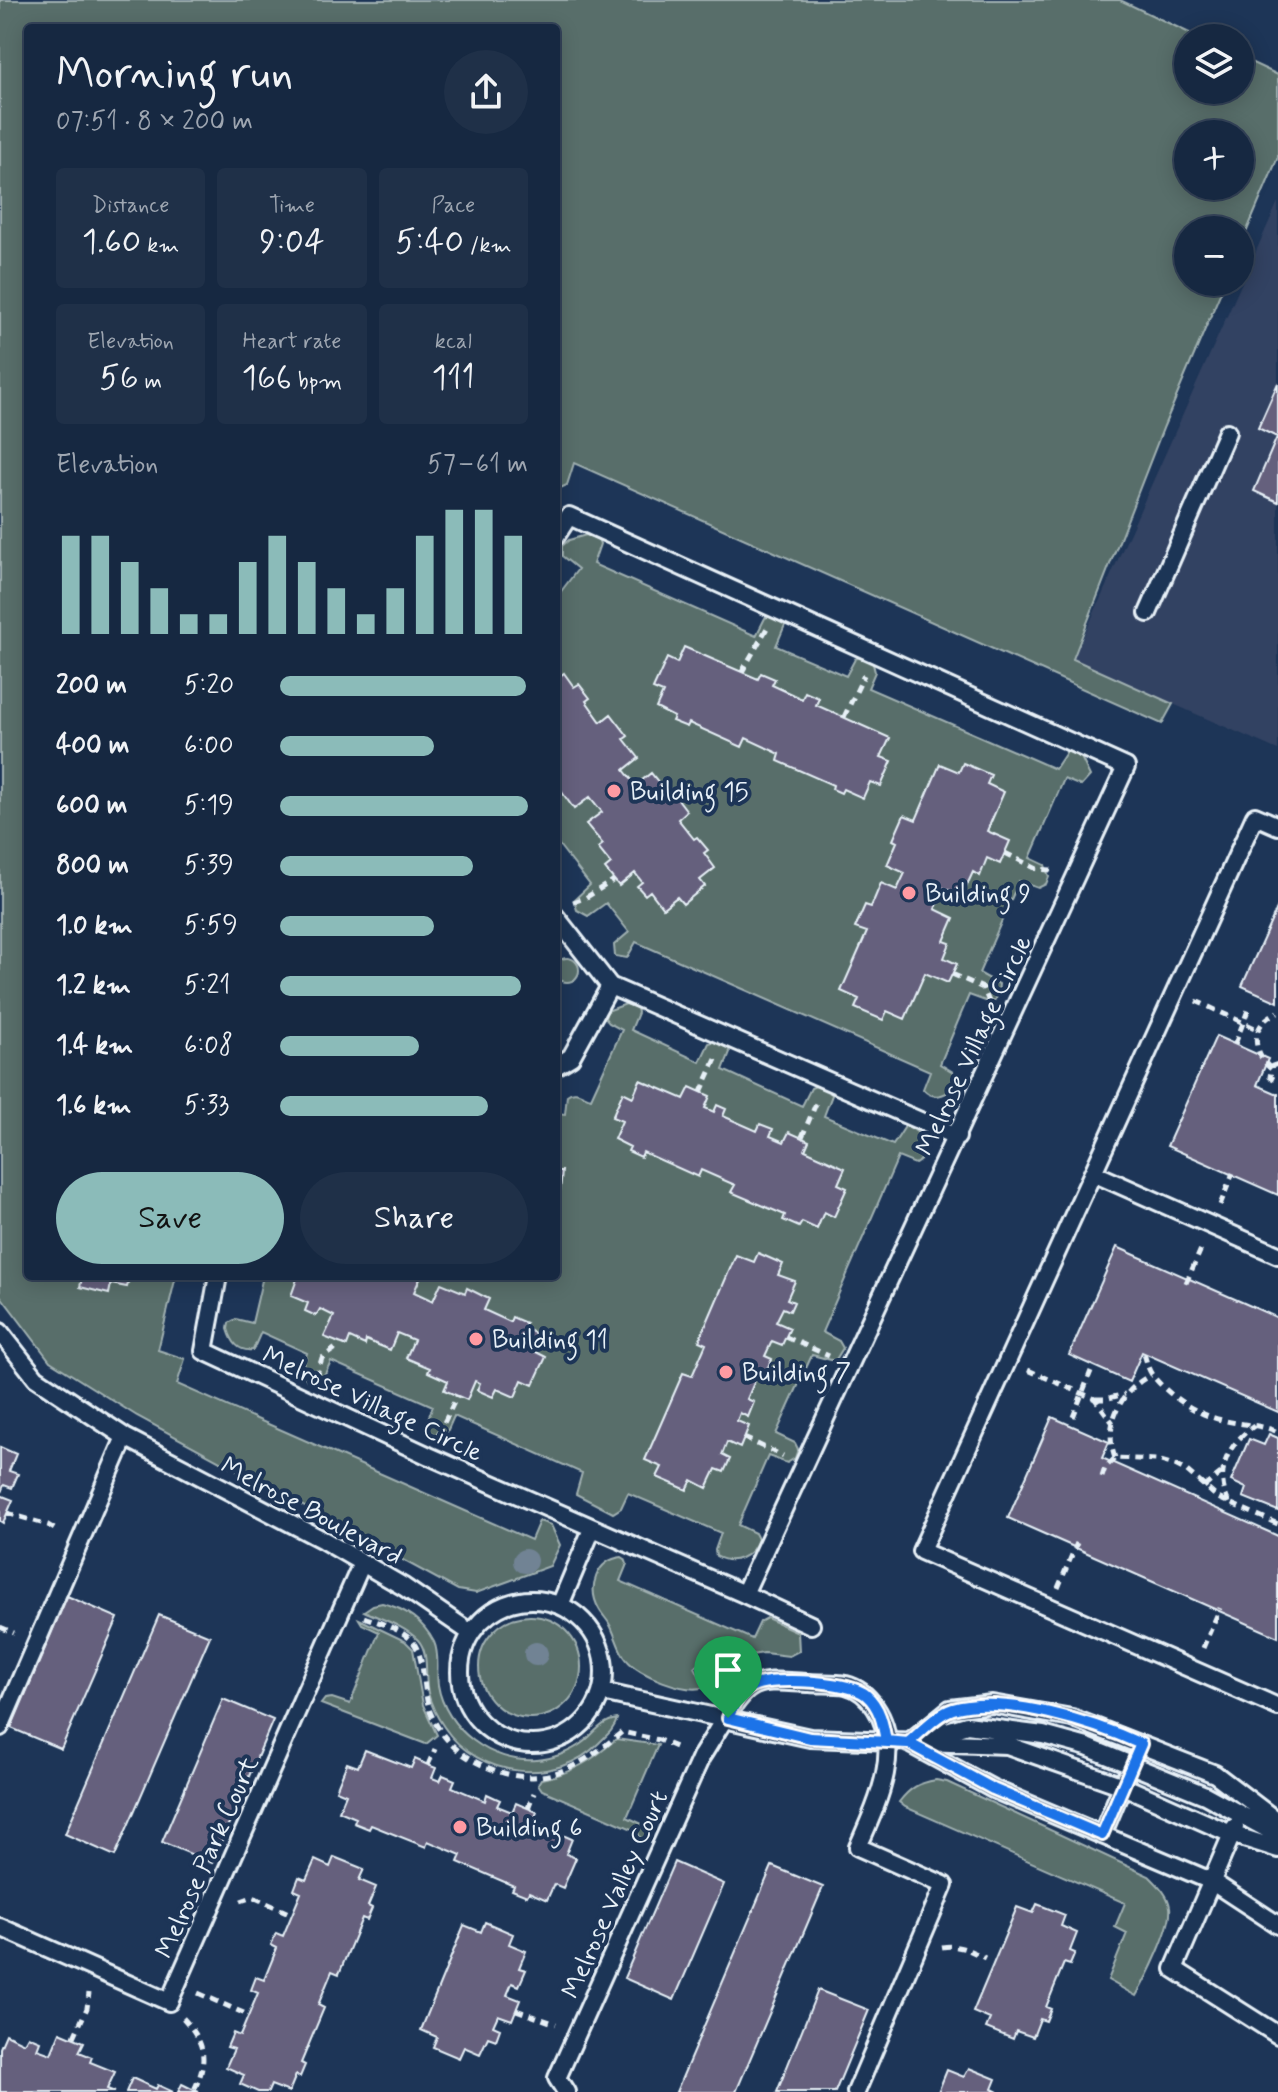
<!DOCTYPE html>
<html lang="en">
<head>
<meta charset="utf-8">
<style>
  body { margin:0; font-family:Mynerve,sans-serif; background:#1f3048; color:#f1f3f6; height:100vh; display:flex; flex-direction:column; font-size:30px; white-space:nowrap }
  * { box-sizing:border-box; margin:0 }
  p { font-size:26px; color:#9ea6b1 }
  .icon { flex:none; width:44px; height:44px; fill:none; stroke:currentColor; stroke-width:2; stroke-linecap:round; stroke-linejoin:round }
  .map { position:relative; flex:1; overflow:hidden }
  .sheet { position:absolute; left:24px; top:24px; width:536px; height:1256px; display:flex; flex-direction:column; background:#162841; border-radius:8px; box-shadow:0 4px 20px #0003,0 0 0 2px #35445a }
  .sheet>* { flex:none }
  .tools { position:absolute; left:1174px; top:24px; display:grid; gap:16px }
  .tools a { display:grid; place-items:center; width:80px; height:80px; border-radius:50%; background:#162841; box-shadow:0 4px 20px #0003,0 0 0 2px #35445a; font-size:40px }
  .pin { position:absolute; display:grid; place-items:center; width:68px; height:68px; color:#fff; margin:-82px -34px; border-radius:50% 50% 50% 0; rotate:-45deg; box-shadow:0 0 8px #0007 }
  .pin .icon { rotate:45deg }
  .round { display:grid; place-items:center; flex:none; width:84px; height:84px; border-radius:42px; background:#1f3048 }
  .overview { display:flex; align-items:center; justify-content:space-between; height:136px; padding:0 32px }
  h1 { font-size:44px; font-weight:600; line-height:60px }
  .metrics { display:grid; grid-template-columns:repeat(3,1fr); gap:12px; height:136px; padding:8px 32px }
  .metrics div { display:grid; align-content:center; border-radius:8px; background:#1f3048; text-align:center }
  .metrics b { font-size:34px; font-weight:600 }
  .metrics small { font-size:22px; font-weight:400 }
  .metrics p { font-size:22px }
  .chart { height:224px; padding:16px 32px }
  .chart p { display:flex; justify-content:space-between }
  .chart svg { width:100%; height:144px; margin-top:8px; stroke:#8bbbb9; stroke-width:6 }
  .primary-button { display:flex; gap:16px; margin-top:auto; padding:16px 32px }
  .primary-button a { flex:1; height:92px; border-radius:48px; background:#8bbbb9; color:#111; font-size:32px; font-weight:600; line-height:92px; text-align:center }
  .primary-button a+a { background:#1f3048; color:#f1f3f6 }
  ul { padding:0 32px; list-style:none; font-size:26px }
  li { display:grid; grid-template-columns:128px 96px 1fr; align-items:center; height:60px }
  li i { height:20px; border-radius:10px; background:#8bbbb9 }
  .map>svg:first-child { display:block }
  .built { fill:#334262 }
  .green { fill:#586e6a; stroke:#a0b0b1; stroke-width:2; fill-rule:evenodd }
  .building { fill:#65617d; stroke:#e8f1f8; stroke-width:2 }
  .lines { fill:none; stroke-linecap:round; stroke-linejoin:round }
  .lane-casing { stroke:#e8f1f8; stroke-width:22 }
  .path { stroke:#e8f1f8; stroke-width:5; stroke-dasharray:8 6; stroke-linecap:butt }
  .lane { stroke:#1d3557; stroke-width:16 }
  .tree { fill:#718394 }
  .route-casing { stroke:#fff; stroke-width:16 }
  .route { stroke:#1a73e8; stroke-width:10 }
  .poi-dot { fill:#ff9aa2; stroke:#1d3557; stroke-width:3 }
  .labels { text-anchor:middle; stroke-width:8; stroke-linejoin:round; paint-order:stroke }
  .poi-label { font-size:26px; fill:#e8f1f8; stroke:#1d3557; text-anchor:start }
  .street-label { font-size:26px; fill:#e8f1f8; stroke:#1d3557 }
</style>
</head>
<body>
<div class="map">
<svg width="1278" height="2092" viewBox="0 0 1278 2092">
  <rect width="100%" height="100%" fill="#1d3557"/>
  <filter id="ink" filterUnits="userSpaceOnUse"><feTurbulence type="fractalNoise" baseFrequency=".0125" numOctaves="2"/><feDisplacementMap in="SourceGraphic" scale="16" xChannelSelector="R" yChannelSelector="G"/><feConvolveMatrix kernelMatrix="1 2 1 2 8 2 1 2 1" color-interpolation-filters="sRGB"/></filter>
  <g filter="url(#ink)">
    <path class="built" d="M1278,202V750L1073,660Z"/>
    <path class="green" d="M0,0H1120L1200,38H1188V90H1240V57L1278,75V157L1240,247V230H1188V282H1225L1164,426L1073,659L1173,704L1162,724L574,463L567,485L556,490V28H28V1276H176L158,1350L185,1359L177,1384L531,1540L539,1521L551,1525L560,1545L550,1566L476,1593L458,1590L137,1416L50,1361L0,1295ZM1188,134H1240V186H1188Z
      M586,535L598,539L600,544L593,564L756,636L765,618L770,616L782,621L785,625L776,646L846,676L855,659L862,656L872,660L875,672L868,688L1055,769L1067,751L1079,753L1090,776L1081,786L1064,779L1030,858L1045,865L1049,877L1046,884L1038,888L1019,881L979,973L999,984L998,994L994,1001L988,1002L969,995L940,1064L958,1075L959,1081C951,1094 934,1102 923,1089L930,1071L636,942L627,958L615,956L614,945L629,932L606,903L588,916L577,910L574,900L590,885L556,841V598L578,569L562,556V546L569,540Z
      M555 970a12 12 0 1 1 24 0a12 12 0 1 1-24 0Z
      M626,1004L637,1007L638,1013L631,1030L700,1062L709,1043L717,1041L727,1046L730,1052L723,1070L802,1106L811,1088L818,1085L830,1091L832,1095L824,1116L893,1145L906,1125C923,1132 934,1154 915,1164L898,1157L822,1332L839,1341L843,1348L835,1361L812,1355L776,1434L795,1443L798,1449L795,1458L787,1463L768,1456L738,1525L755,1533L758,1539C752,1557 733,1566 716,1556L715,1550L721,1533L628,1493L621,1508L613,1513L576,1494L582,1473L454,1416L446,1434L441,1437C420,1431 427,1422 433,1406L331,1361L322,1380L314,1382L307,1380L301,1371L307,1353L261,1332L253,1350C238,1352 232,1342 228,1329L229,1323L236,1319L252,1323L263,1276H556V1113L565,1114L567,1095C575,1088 583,1096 591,1098L622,1030L609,1023L605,1018L607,1011Z
      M622,1557L625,1559L627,1564L620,1581L752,1639L760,1622L767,1618L798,1632L799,1651L789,1656L764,1653L745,1656L736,1642L695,1667L705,1687C686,1694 638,1675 626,1659C618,1649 616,1636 610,1625C607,1619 602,1615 599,1609C587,1588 596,1560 622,1557Z
      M382,1603C404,1608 423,1621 434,1642C440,1655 436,1671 438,1685C445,1729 492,1764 537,1760C552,1759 570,1752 582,1743C594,1734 601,1721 617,1719C614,1730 607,1735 599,1743C556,1787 478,1778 444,1727C437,1717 431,1705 428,1693C424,1677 430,1653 418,1640C405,1626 381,1619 364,1611L373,1605Z
      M479 1667a51 51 0 1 1 102 0a51 51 0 1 1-102 0Z
      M359,1619L405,1641L413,1649L423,1705L437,1735L426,1744L321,1704L325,1699L332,1698L350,1704L379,1632L362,1624Z
      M616,1739L658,1745L627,1817L646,1826V1839L642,1842L637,1831L542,1790L538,1784L541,1779C571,1774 593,1760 616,1739Z
      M936,1780L947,1782L1149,1876C1158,1885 1168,1894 1170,1907C1173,1926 1146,1979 1136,1996L1108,1980L1127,1933L1115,1927L1125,1903L905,1807L899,1802C910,1788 918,1783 936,1780Z"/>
    <path class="building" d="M1278,383V502L1254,491L1277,437L1258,428Z
      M684,647L758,679L761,673L775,679L772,685L802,699L805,692L819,698L816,705L890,738L881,757L892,761L881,786L870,782L863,798L843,789L841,793L832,789L833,785L778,761L780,754L746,738L742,747L689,723L687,727L672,721L674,717L656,708L663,693L653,689L667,658L677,663Z
      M564,673L574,687L579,684L590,698L586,701L601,722L611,714L628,736L624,739L639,758L624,770L636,785L651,773L667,793L671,790L687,811L678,819L694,839L697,837L708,850L704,853L715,868L700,880L705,886L683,904L677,897L663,908L650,891L645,895L637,886L642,882L635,873L619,886L605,869L611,864L598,848L603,844L586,824L602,812L590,797L574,809L559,788L556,790V679Z
      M963,763L991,775L987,784L1004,792L987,831L1010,841L1000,864L987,858L980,876L973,872L962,896L944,888L935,909L954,918L944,941L950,943L944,958L957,964L948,983L925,973L905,1019L887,1011L883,1020L855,1008L859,999L841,991L867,932L855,928L865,905L871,907L881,883L897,890L905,873L887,865L897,842L893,840L904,815L916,820L940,764L959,772Z
      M1278,906V1002L1242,986Z
      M1216,1036L1268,1059L1257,1085L1278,1094V1195L1167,1146Z
      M640,1080L684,1099L690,1087L710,1096L705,1108L714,1112L717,1105L726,1109L723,1116L757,1131L760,1124L773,1129L770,1136L784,1142L789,1132L809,1141L805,1150L845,1168L838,1184L847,1188L834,1217L824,1212L817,1229L802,1222L799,1227L783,1220L785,1215L731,1192L735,1185L701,1170L698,1177L643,1152L641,1157L628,1151L630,1147L614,1139L622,1121L612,1117L623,1092L633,1097Z
      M556,1171H562L559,1202H556Z
      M1117,1247L1278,1318V1412L1142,1352L1129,1382L1069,1355Z
      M758,1253L783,1264L778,1275L795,1281L787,1299L794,1302L790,1311L783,1308L776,1322L790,1328L782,1345L772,1341L765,1356L772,1359L766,1371L760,1369L747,1399L754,1402L748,1417L740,1413L737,1421L749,1426L740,1448L727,1442L722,1455L730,1459L724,1472L716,1469L707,1488L692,1480L687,1490L657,1477L662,1467L645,1460L683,1373L692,1376L706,1344L699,1341L736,1255L754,1262Z
      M73,1276H130L127,1287L111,1284L109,1294L80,1287L82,1278Z
      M290,1276H421L414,1292L433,1301L441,1283L465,1293L467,1288L489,1299L484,1310L510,1322L512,1317L526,1323L524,1328L541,1336L534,1351L546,1357L533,1385L522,1380L515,1397L497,1389L493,1397L477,1390L480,1383L475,1381L467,1400L444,1390L448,1381L428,1372L430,1368L406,1358L414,1340L397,1333L390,1350L366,1340L365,1345L350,1338L347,1346L324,1337L334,1316L320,1309L316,1316L305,1311L308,1303L291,1296L297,1279Z
      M1052,1417L1109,1442L1102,1458L1278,1536V1637L1008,1518Z
      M1269,1434L1278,1438V1511L1243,1497L1246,1488L1231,1481L1249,1439L1264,1445Z
      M0,1447L16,1454L9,1471L18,1474L12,1488L4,1485L0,1495Z
      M0,1495L13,1500L3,1523L0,1521Z
      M67,1596L118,1618L61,1749L11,1728Z
      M159,1615L210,1636L115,1856L65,1834Z
      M223,1699L273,1720L212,1863L162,1842Z
      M365,1750L411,1768L415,1759L428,1765L436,1768L432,1778L440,1781L443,1775L455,1780L452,1787L485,1801L487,1794L500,1800L497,1806L512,1812L516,1803L537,1812L533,1822L572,1839L566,1854L576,1858L563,1888L554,1884L547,1900L529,1892L527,1896L512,1890L514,1886L458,1862L461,1855L428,1841L426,1847L371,1825L369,1829L354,1823L356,1818L339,1811L346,1794L336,1790L347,1763L358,1767Z
      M334,1857L364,1869L359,1880L376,1887L368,1906L372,1908L367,1920L362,1918L339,1974L332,1971L318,2005L324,2008L301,2063L305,2065L300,2077L296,2075L289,2092L271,2085L268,2092H258L240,2084L244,2075L226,2067L234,2049L227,2047L233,2033L240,2036L258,1993L251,1990L256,1977L264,1980L277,1948L271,1945L276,1933L283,1936L301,1893L294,1890L299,1877L306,1880L315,1860L330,1867Z
      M674,1862L724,1884L674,2000L624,1978Z
      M772,1866L823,1887L736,2092H676Z
      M1037,1904L1065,1915L1061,1926L1077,1933L1070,1951L1075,1953L1070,1965L1064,1963L1046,2007L1051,2009L1046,2021L1040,2019L1033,2037L1016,2031L1013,2039L986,2028L990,2019L973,2012L1017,1907L1033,1913Z
      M485,1922L513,1934L509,1944L526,1951L519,1968L526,1970L519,1986L512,1983L507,1995L520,2000L512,2020L498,2015L493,2026L500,2029L496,2040L488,2037L480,2054L464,2047L459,2058L433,2047L437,2037L421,2030L464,1925L481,1932Z
      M818,1990L869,2010L835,2092H777Z
      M60,2032L84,2042L79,2052L92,2057L90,2062L115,2072L107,2089L115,2092H0V2048L6,2034L24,2043L28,2036L40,2041L37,2049L51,2054Z
      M969,2068L996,2079L992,2089L998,2092H938L947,2070L964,2077Z
      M132,2078L156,2089L158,2085L173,2092H126Z
      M182,2084L194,2090L199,2092H178Z"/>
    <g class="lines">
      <defs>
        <path id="lane" d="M1148,613L1227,432
          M1278,826L1255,816L921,1551L1278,1707
          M556,917L610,986L957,1137
          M556,1066L571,1057L610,986
          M1093,1173L1278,1255
          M218,1276L204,1351L429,1456L744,1594L1126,767L569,516L556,536
          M0,1332L36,1378L125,1437L323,1540L404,1587L471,1633
          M744,1594L811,1625
          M460 1672a72 72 0 1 1 144 0a72 72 0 1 1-144 0Z
          M560,1605L592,1529
          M602,1692L810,1738L1007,1745L1123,1786L1231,1834L1278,1849
          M0,1727L125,1437
          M924,1738L967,1725L1043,1735L1087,1747L1205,1795L1278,1835
          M908,1743L950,1709L992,1704L1072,1718L1215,1774L1278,1822
          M912,1745L993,1789L1211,1881L1278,1925
          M1235,1827L1174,1969L1278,2035
          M1102,1835L1126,1777
          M0,1927L169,2002L362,1563
          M566,2092L557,2078L701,1757C713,1739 734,1698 750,1688C766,1677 791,1683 810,1683C821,1684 835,1683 846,1685C859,1688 868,1697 875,1707C904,1749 876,1806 858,1847L944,1885L856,2092"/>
      </defs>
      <use href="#lane" class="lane-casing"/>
      <path class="path" d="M742,672L767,628
        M844,717L864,675
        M1005,853L1037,869L1052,870
        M573,902L585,898L614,880
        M952,974L983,988L990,1004
        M1196,1001L1257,1029
        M1235,1044L1250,1005
        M1278,1064L1272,1066L1270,1077L1278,1081
        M1271,1069C1250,1050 1251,1023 1278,1012
        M701,1092L717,1057
        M802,1137L817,1101
        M1220,1205L1233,1173
        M1186,1283L1202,1247
        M786,1337L829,1356
        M1144,1354C1147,1362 1148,1371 1154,1377C1170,1397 1198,1415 1222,1420C1241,1425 1260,1424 1278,1432
        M1028,1370L1095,1399L1113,1423
        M316,1377L322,1358L336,1348L338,1343
        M1096,1399H1105L1125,1394
        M1073,1417L1091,1371
        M438,1435L457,1396
        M744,1438L783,1456
        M1115,1458C1103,1426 1120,1390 1151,1375
        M1102,1477L1105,1468L1115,1458L1157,1460L1175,1465L1187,1471L1218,1498L1278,1524
        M1204,1487L1222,1472
        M1229,1503C1214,1472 1227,1445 1254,1426
        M7,1513L48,1525L59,1532
        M1058,1588L1077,1543
        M364,1617C380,1623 402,1629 413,1642C426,1658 422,1693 431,1714C440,1735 456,1752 476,1762C536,1793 574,1772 622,1732L659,1740L678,1748
        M0,1627L14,1633
        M1203,1648L1220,1608
        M705,1683L729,1670
        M428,1765L435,1749
        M528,1808L534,1793
        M241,1901L253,1897L291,1914
        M942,1947C959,1944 971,1951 985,1958
        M198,1993L248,2015
        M516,2010L556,2024
        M183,2018C205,2042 209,2060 194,2090
        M74,2037L87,2008L89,1993"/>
      <use href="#lane" class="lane"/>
    </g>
    <g class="tree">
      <circle cx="525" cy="1561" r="12"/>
      <circle cx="536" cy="1654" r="12"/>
    </g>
  </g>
  <g class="lines" filter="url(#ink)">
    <defs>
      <path id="route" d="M728,1718L810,1738L908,1743L993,1789L1102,1835L1141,1744C1093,1722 1004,1694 953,1709C937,1714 920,1733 908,1743L886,1741C883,1724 880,1707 866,1695C849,1681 776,1677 755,1685C740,1691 734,1704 728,1718"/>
    </defs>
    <use href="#route" class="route-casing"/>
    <use href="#route" class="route"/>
  </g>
  <g class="poi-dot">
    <circle cx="614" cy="791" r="8"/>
    <circle cx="909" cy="893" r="8"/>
    <circle cx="476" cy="1339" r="8"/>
    <circle cx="726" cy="1372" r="8"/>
    <circle cx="460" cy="1827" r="8"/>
  </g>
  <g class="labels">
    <g class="poi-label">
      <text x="630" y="800">Building 15</text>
      <text x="925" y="902">Building 9</text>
      <text x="492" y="1348">Building 11</text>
      <text x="742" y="1381">Building 7</text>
      <text x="476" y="1836">Building 6</text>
    </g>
    <g class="street-label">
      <text transform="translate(973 1045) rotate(-65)" y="9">Melrose Village Circle</text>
      <text transform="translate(373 1403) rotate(25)" y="9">Melrose Village Circle</text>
      <text transform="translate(312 1510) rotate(28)" y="9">Melrose Boulevard</text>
      <text transform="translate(206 1857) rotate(-66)" y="9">Melrose Park Court</text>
      <text transform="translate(614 1894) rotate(-66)" y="9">Melrose Valley Court</text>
    </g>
  </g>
</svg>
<div class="tools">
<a><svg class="icon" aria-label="layers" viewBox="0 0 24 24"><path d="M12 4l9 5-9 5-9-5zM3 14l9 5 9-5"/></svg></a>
<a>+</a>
<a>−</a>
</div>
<div class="pin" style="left:728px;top:1718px;background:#1e9e55"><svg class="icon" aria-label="arrive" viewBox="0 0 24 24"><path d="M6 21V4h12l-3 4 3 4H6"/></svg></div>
<section class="sheet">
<div class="overview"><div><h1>Morning run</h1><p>07:51 · 8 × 200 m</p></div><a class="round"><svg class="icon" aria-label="share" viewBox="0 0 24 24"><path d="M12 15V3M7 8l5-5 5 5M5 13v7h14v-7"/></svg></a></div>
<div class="metrics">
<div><p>Distance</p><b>1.60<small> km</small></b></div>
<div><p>Time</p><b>9:04</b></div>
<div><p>Pace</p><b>5:40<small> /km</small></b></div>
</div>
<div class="metrics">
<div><p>Elevation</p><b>56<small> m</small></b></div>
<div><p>Heart rate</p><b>166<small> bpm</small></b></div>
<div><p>kcal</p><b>111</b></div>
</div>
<div class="chart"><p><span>Elevation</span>57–61 m</p>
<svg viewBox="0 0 160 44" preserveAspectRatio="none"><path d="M5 44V14M15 44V14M25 44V22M35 44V30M45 44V38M55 44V38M65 44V22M75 44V14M85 44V22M95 44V30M105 44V38M115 44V30M125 44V14M135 44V6M145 44V6M155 44V14"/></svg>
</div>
<ul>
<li><b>200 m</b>5:20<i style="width:99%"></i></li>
<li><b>400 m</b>6:00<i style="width:62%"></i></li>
<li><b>600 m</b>5:19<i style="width:100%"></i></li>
<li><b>800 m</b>5:39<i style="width:78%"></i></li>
<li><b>1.0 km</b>5:59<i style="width:62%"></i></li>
<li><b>1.2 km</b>5:21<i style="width:97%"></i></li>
<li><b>1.4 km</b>6:08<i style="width:56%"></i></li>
<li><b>1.6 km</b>5:33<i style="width:84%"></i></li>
</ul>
<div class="primary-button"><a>Save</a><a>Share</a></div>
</section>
</div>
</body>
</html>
